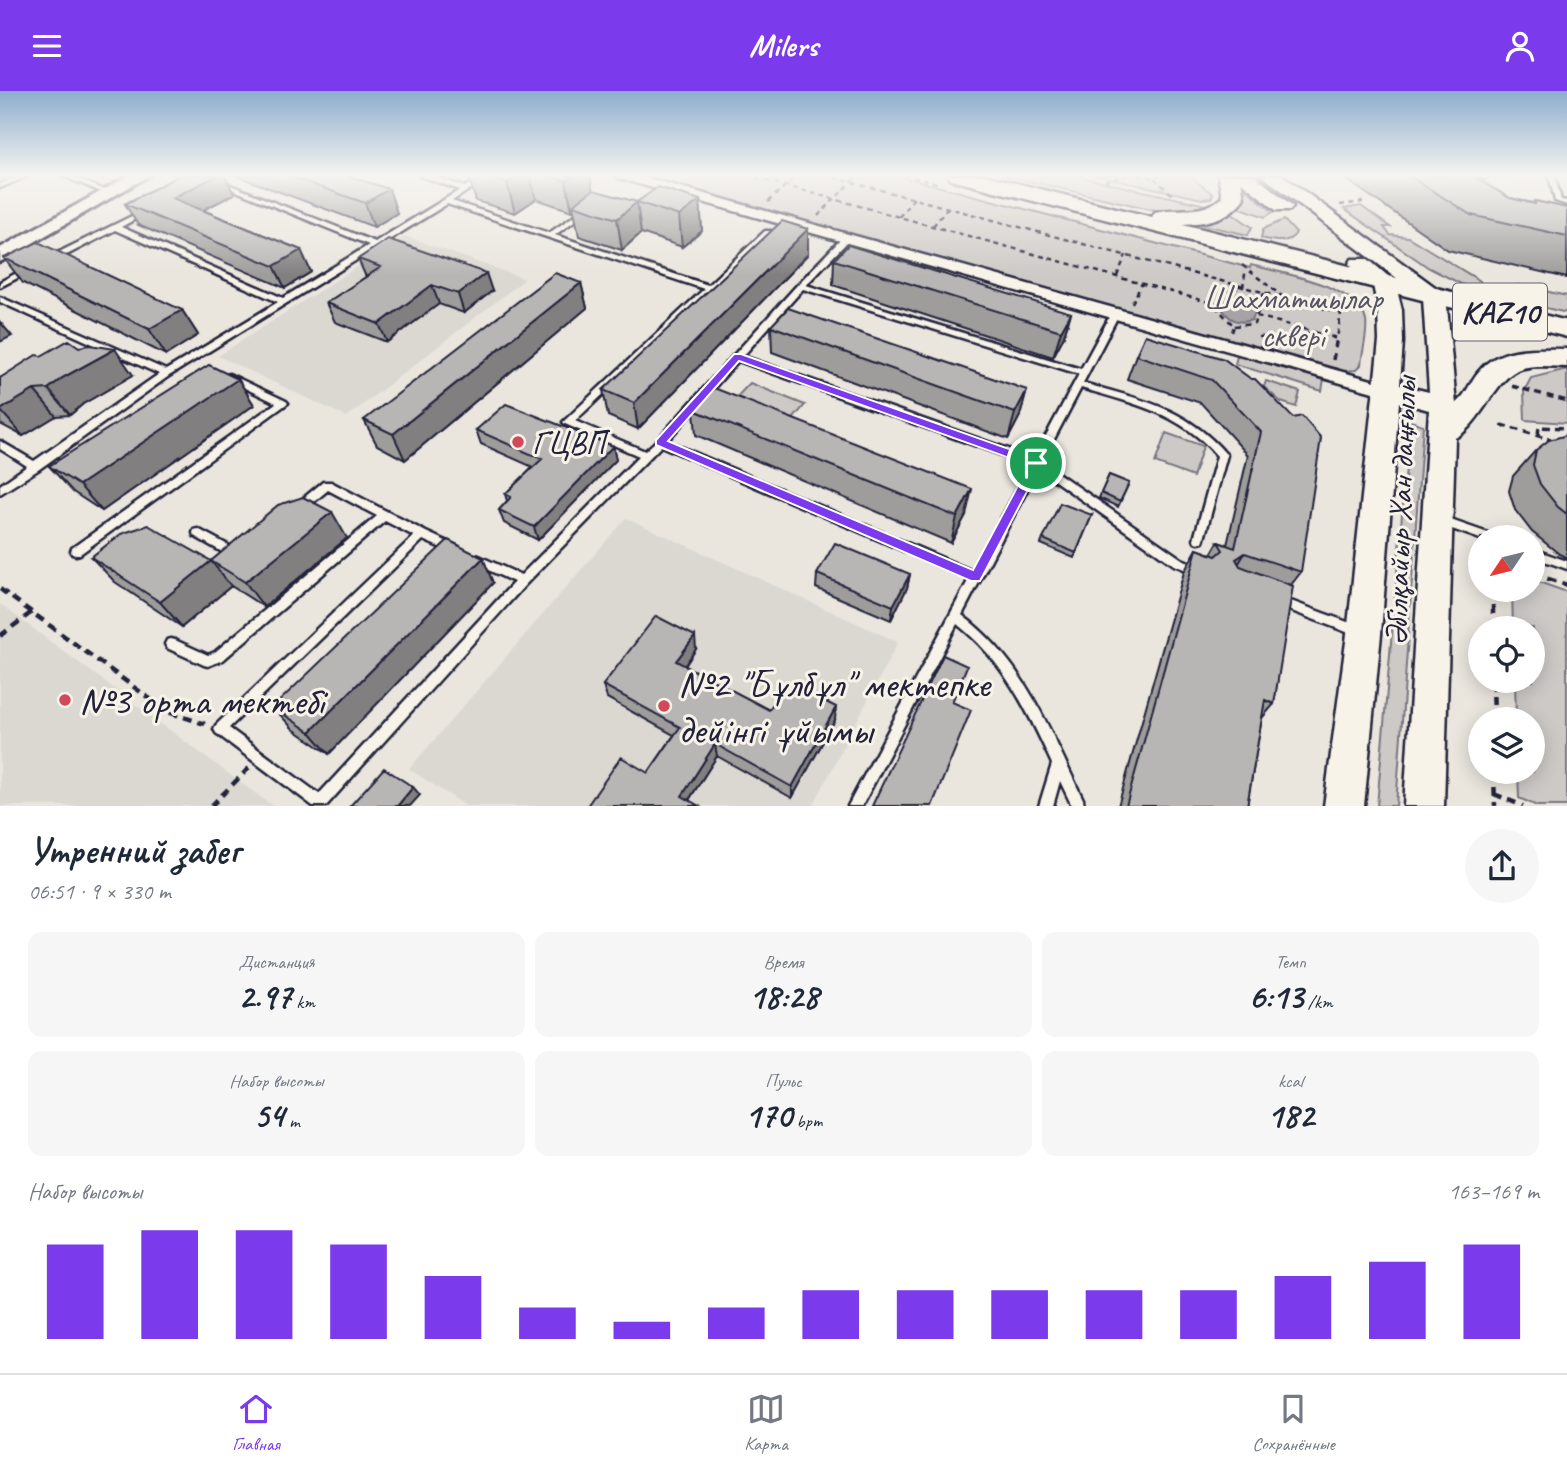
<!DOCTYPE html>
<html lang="ru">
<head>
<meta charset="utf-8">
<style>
  body { margin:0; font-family:Caveat,sans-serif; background:#f6f6f7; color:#1f2937; height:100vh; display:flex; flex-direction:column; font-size:26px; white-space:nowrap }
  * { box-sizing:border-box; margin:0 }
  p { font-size:23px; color:#747a83 }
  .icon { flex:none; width:38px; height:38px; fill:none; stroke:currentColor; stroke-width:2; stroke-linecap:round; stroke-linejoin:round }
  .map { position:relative; height:715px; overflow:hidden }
  .details { display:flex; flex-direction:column; background:#fff; flex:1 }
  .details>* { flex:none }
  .needle { width:46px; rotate:235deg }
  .tools { position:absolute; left:1468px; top:434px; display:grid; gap:14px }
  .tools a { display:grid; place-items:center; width:77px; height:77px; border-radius:50%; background:#fff; box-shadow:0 4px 18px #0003; font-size:35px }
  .pin { position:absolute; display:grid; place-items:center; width:60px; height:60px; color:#fff; margin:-30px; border:4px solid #fff; border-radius:50%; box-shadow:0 2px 7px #0007 }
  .round { display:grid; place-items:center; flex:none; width:74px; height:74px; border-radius:37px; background:#f6f6f7 }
  .summary { display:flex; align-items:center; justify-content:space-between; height:119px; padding:0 28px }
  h1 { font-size:38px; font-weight:700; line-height:52px }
  .figures { display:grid; grid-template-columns:repeat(3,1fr); gap:10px; height:119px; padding:7px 28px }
  .figures div { display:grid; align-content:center; border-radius:14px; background:#f6f6f7; text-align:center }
  .figures b { font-size:35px; font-weight:700 }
  .figures small { font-size:19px; font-weight:400 }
  .figures p { font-size:19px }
  .chart { height:196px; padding:14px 28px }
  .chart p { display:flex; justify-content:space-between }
  .chart svg { width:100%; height:126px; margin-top:7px; stroke:#7c3aed; stroke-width:6 }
  header { display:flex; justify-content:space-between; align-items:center; height:91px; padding:0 28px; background:#7c3aed; color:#fff; font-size:32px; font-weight:700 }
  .menu { display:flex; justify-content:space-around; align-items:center; height:98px; border-top:2px solid #e0e1e3; background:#fff; font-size:19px; color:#747a83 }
  .menu a { display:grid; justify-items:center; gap:4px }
  .menu .current { color:#7c3aed }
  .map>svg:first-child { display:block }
  .built { fill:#dbd8d2 }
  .green { fill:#cdc9c6; stroke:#787680; stroke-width:2 }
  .water { fill:#a6a3a6; stroke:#716f7b; stroke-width:2 }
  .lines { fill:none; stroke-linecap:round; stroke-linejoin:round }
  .service-casing { stroke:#22223b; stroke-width:5 }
  .minor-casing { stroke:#22223b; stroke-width:5 }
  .tertiary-casing { stroke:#22223b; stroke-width:6 }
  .secondary-casing { stroke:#22223b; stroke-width:5 }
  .primary-casing { stroke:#22223b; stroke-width:5 }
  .path-far2 { stroke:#22223b; stroke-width:2.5; stroke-dasharray:5 4.5; stroke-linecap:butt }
  .path-far1 { stroke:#22223b; stroke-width:3.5; stroke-dasharray:7 5; stroke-linecap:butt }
  .path { stroke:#22223b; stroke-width:4.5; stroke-dasharray:9 6; stroke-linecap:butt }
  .service { fill:#f7f3e8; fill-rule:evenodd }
  .minor { fill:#f7f3e8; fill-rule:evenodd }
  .tertiary { fill:#f7f3e8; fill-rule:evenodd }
  .secondary { fill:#f7f3e8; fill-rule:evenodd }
  .primary { fill:#f7f3e8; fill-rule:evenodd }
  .wall { fill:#9e9d9c; stroke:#22223b; stroke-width:2 }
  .shaded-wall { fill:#817f7f; stroke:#22223b; stroke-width:2 }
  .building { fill:#b8b6b5; stroke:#22223b; stroke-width:2 }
  .route { fill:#7c3aed; stroke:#fff; stroke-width:2; fill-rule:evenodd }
  .poi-dot { fill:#d1495b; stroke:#f7f3e8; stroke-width:2.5 }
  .labels { text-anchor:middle; stroke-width:6; stroke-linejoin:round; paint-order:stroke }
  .shield { fill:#f7f3e8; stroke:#62616f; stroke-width:2 }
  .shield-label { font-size:32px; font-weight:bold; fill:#22223b }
  .park-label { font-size:33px; fill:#555465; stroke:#f7f3e8 }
  .poi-label { font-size:33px; fill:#22223b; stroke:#f7f3e8; text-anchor:start }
  .street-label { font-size:33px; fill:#22223b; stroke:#f7f3e8 }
  .near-poi-label { font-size:40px; fill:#22223b; stroke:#f7f3e8; text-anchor:start }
</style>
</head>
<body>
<header><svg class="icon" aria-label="menu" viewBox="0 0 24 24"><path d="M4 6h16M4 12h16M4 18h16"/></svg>Milers<svg class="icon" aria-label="person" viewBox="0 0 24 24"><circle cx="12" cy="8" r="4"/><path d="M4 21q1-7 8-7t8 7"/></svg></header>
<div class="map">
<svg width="1567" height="715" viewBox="0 0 1567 715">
  <rect width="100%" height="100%" fill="#eae6de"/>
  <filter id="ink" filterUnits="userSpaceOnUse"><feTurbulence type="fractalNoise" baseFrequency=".0143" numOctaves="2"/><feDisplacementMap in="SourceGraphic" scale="14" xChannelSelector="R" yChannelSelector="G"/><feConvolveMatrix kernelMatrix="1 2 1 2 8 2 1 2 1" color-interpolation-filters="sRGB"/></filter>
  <g filter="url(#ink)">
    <path class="built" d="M405,145L525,188L347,326L218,265Z
      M626,427L898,551L813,715H466L409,678Z
      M0,513L237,689L273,715H0Z"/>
    <path class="green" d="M638,84H895L1250,177L1251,174C1281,182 1359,194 1366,230C1368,243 1362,261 1361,274L1356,279L1343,280Z
      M1001,84H1072L1215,116L1168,122Z
      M1094,84H1188L1213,103L1211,107L1202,108Z
      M1236,90L1273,121L1265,126L1236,115Z
      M1361,115L1390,136H1384L1390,144L1408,146L1480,190L1483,204L1429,177L1344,118Z
      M1228,119L1252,136L1248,144L1183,129Z
      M1284,129L1296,142C1288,154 1274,150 1261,147L1263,138Z
      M1518,194L1567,205V222L1495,205L1506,196Z
      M1238,261L1324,288L1322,300L1235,273Z
      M1567,278V332L1525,329L1524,300L1531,287Z
      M1266,290L1300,301L1296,316L1281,311L1264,296Z
      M750,292L805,314L788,334L732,311Z
      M1410,330L1423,334L1396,715H1377Z
      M1166,342L1203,355L1193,386L1155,372Z
      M1533,489L1567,501V715H1537L1519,707L1518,681H1533V628H1516L1515,590H1533V537H1513L1512,499H1533Z"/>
    <path class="water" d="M1238,203L1250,206L1258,214L1252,229C1239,233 1231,230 1223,219L1228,205Z"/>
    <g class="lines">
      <defs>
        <path id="service" d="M22,84H30L0,97V93Z
          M61,84H69L111,102L106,103Z
          M197,84H205L375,151L460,99L420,85L419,84H428L465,96L485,84H492L452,110L549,142L584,118H588V120L555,144L708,194L765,140H771V144L575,330L645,360L657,349L798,193L844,145H850L851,147L806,194L1081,278L1112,221L1113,219H1119L1120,221L1083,292C1139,308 1185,316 1225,362L1227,364L1204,448L1203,451L1199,452L1195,451L1194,448L1217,365C1181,322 1132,312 1081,297L1042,371L1182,468L1203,477L1204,480L1203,483L1199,484L1174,474L1038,378L962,524C1026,572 1049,639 1083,708L1084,715H1072L1060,690L1053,715H1039L1052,673C1028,620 1003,569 957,533L862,715H848L969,488L661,355L526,493L326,715H313L216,642L214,638L216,634L414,445L385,430L223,569L208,575L204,574L167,557L165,553L167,549L171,548L175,549L208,564L215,561L377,425L328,399L303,420H295L294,417L295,414L323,391H331L426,441L459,456L460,459L459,462L455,463L423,449L229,637L319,703L514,491L471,471L470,468L471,465L475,464L479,465L521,484L639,365L565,333L563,331L704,198L447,113L169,285L38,379L0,403V394L27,375L0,358V350L34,370L159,283L0,211V206L166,279L278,211L115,139L55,170H49V166L144,119L148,121L146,122L121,136L283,207L369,154ZM803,198L1079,283L1034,367L743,265ZM738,270L1030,374L973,480L667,350Z
          M1477,84H1484L1487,86L1484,88Z
          M1549,84H1558L1555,86L1561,109L1567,110V114L1555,110Z
          M26,177H29L33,179L0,196V191Z
          M229,283L286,310L288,312L80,463L76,464L72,463L71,460L72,457L276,312L226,288L225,286L226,284Z
          M1442,426L1491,443L1492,446H1480V448L1438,433L1437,430L1438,427Z
          M198,438L239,460L240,463L239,466L235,467L231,466L194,445L193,442L194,439Z
          M1533,458L1567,470V478L1533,466Z
          M1280,506L1361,536L1363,540L1361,544L1357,545L1276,514L1274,511L1276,508Z"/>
        <path id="minor" d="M616,84H637L1393,295L1396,299L1387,305L618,87Z"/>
        <path id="tertiary" d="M130,84H150L0,171V157Z"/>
        <path id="secondary" d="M1233,84H1254L1293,115L1290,119H1276Z
          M1261,84H1282L1446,204L1456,314L1444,715H1404L1429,319L1399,311L1381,543L1364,715H1324L1347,543L1379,250L1378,219L1373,194L1349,173L1352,168H1368L1395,191L1402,219L1403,250L1400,294L1429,301L1423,207Z"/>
        <path id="primary" d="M948,84H984L1152,126L1155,121C1178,115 1202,125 1222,106L1218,84H1240L1244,107C1230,128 1207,132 1183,133L1567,230V246L951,89Z
          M1567,258V276C1552,276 1527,272 1514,281C1487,298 1472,360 1432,349L1428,341C1436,327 1451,318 1462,306C1469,298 1472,287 1480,279C1501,254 1538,258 1567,258Z"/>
      </defs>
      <use href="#service" class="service-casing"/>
      <use href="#minor" class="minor-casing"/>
      <use href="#tertiary" class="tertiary-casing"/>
      <use href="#secondary" class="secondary-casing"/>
      <use href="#primary" class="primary-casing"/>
      <path class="path-far2" d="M747,84L1219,214
        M825,84L1341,222L1337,248
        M904,84L941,93
        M1138,84L1154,87L1163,84
        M1184,84L1195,86
        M1496,86L1532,84
        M1154,87L1175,106
        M1105,90L1128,84
        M768,111L797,84
        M1340,114L1363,111
        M818,125L858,84
        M899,126L914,107
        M933,135L948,116
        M1242,174L1283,206
        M1117,185L1126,164
        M1132,212L1142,192
        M1257,225L1336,247
        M1234,235L1254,233L1264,202
        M1232,241L1234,235L1218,218L1225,200L1243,196L1246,177
        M1258,246L1319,242"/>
      <path class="path-far1" d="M1332,246L1336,247
        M1333,269L1337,246
        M1512,295L1567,310
        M1501,334L1552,349
        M1538,344L1539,336L1567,337"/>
      <path class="path" d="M1533,483L1567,494
        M0,498L168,621L205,633
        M1493,499V537
        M0,545L32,521
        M1493,590L1494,628
        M1494,681L1495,715
        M1494,703L1523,715
        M211,715L249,677"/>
      <use href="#service" class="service"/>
      <use href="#minor" class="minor"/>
      <use href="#tertiary" class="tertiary"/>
      <use href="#secondary" class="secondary"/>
      <use href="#primary" class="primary"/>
    </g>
    <path class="wall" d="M180,84H224L234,103L203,119L301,159L311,181L285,197L138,134L125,113Z
      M236,84H346L397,122L374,136L237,85Z
      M446,84H463L457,87Z
      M468,84H590L592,100L637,111L700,109L702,140L682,156L641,142L622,159L579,145L574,119L572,120L536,108L515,122L476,110Z
      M1340,84H1470L1510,107L1534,112L1535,110L1567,117V187L1448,159Z
      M808,163L638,338L608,325L603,299Z
      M4,167L182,219L198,244L166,264L23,192Z
      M358,168L492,200L464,222L439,213L387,251L335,231L326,212L366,186Z
      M834,169L1071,222L1063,247L1053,266L833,194Z
      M581,192L587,217L405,369L377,354L364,329Z
      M771,235L1027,299L1020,325L1008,348L772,261Z
      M79,256L133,284L83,313L70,324L56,325L23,345L0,333V287Z
      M1136,264L1251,288L1301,481L1291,494L1274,613L1262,627L1247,715H1118L1184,481L1197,458L1211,463L1218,451L1227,454L1248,364L1201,312L1127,288Z
      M238,288L254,314L102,420L73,401L49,375Z
      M694,319L966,424L951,452L696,344Z
      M476,339L613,355L616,369L538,449L504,432L499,419L507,410L505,403L533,376L481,353Z
      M1567,344V467L1559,463L1532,441L1515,419L1509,400L1513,385L1536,359Z
      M1109,384L1129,392L1118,416L1099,407Z
      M1092,424L1074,467L1041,453L1043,448Z
      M347,447L264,516L231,495L182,536L115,491L91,466L211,470Z
      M483,467L493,492L329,663L293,638L273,616Z
      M817,483H910L907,497L891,529L816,497Z
      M696,558L685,575L769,619L835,629L792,707L717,665L689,709L648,682L674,644L607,607L603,594Z"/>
    <path class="shaded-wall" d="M219,84H224L234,103L184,129L172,107Z
      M520,84H530L536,108L515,122L507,92Z
      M576,84H590L594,106L573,114L574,119L572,120L566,90Z
      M389,98L397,122L374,136L365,112Z
      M700,109L702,140L682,156L679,125Z
      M637,111L641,142L622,159L617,128Z
      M808,138V163L638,338L634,312Z
      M301,159L311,181L285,197L274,175Z
      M486,182L492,200L464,222L458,203Z
      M581,192L587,217L405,369L393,343Z
      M432,194L439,213L387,251L379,233Z
      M182,219L198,244L166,264L149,238Z
      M1071,222L1063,247L1053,266L1061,240Z
      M0,231L12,245L0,251Z
      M115,258L133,284L83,313L70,324L48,298L62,287Z
      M238,288L254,314L102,420L79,394Z
      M34,299L56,325L23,345L0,319Z
      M1027,299L1020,325L1008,348L1015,322Z
      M613,355L616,369L538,449L534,436Z
      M972,398L966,424L951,452L957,426Z
      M332,421L347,447L264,516L245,491Z
      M1245,462L1231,485L1236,468Z
      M483,467L493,492L329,663L310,641Z
      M211,470L231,495L182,536L160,511Z
      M910,483L907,497L891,529L893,515Z
      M695,545L696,558L678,584L676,570Z
      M836,616L835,629L792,707V696Z
      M715,653L717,665L685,715L682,705Z
      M413,696L420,704L410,715H400L399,713Z"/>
    <path class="building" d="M180,84H219L172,107L301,159L274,175L125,113Z
      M286,84H346L389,98L365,112Z
      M479,84H520L507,92Z
      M547,84H576L566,90Z
      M1408,84H1470L1510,107L1535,113V110L1567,117V145L1471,124Z
      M658,96L700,109L679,125L637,111Z
      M593,99L637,111L617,128L573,114Z
      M782,130L808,138L634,312L603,299Z
      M388,148L486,182L458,203L432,194L379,233L326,212L381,176L358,168Z
      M38,151L182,219L149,238L4,167Z
      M848,154L1071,222L1061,240L834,169Z
      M555,182L581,192L393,343L364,329Z
      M788,217L1027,299L1015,322L771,235Z
      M1145,244L1224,268L1251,288H1255L1293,327L1302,325L1321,347L1301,481L1245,462L1236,468L1240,475L1293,495L1274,613L1265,609L1247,715H1126L1197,458L1216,465L1223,459L1218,451L1235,457L1261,341L1212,289L1136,264Z
      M69,249L79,256L90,254L115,258L62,287L48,298L34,299L0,319V287L36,264L41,265Z
      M209,274L238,288L79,394L49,375Z
      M714,297L972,398L957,426L694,319Z
      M506,313L613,355L534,436L499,419L511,406L505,403L542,368L476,339Z
      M1567,344V423L1558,416L1540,393L1533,374L1536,359L1549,349Z
      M1109,384L1129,392L1120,411L1101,402Z
      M303,406L332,421L245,491L211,470L278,414Z
      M1060,412L1092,424L1076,462L1043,448Z
      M148,434L211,470L160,511L91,466L121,443Z
      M448,449L483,467L310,641L273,616Z
      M835,452L910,483L893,515L817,483Z
      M656,525L695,545L676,570L769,619L786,591L836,616L792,696L715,653L682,705L699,715H587L621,666L648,682L680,636L603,594Z
      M943,564L967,575L952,611L971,619L932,715H872Z
      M384,677L413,696L399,713L401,715H350Z"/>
  </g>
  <linearGradient id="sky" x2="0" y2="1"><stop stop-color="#8dadce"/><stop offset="0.46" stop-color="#f6f4f0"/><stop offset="1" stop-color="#f6f4f0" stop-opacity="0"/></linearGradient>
  <rect width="1567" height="184" fill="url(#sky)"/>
  <path class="route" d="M734,263H741L1040,369L1042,372L980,490H971L656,354V349ZM739,270L1029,374L973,479L668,350Z"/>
  <g class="poi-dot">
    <circle cx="518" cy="351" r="7"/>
    <circle cx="65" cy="609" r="7"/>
    <circle cx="664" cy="615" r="7"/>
  </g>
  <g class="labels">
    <rect class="shield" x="1453" y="192.5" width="94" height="57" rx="5"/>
    <g class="shield-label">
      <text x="1500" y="232">KAZ10</text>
    </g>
    <g class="park-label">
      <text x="1293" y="218">Шахматшылар<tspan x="1293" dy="38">сквері</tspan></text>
    </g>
    <g class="poi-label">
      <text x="532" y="363">ГЦВП</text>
    </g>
    <g class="street-label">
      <text transform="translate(1399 420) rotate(-88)" y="12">Әбілқайыр Хан даңғылы</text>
    </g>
    <g class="near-poi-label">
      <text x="678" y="606">№2 "Бұлбұл" мектепке<tspan x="678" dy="46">дейінгі ұйымы</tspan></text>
      <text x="79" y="623">№3 орта мектебі</text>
    </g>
  </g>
</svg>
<div class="tools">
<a><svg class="needle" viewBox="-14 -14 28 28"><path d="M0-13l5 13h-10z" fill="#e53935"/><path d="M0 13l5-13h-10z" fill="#747a83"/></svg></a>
<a><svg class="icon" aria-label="locate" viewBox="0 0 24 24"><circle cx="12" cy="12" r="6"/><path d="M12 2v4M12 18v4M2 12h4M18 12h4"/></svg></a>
<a><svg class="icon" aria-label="layers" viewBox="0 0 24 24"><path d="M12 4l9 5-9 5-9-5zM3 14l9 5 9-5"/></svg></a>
</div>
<div class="pin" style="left:1036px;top:372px;background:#1e9e55"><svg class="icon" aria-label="arrive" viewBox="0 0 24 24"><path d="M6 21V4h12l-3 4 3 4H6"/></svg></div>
</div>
<section class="details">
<div class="summary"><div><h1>Утренний забег</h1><p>06:51 · 9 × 330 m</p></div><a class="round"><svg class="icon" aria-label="share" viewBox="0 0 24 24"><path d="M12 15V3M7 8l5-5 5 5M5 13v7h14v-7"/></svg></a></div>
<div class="figures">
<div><p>Дистанция</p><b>2.97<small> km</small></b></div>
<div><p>Время</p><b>18:28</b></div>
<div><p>Темп</p><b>6:13<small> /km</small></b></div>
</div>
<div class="figures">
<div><p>Набор высоты</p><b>54<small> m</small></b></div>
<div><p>Пульс</p><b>170<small> bpm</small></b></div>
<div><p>kcal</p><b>182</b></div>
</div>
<div class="chart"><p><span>Набор высоты</span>163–169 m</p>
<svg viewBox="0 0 160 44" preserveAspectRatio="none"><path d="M5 44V11M15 44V6M25 44V6M35 44V11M45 44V22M55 44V33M65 44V38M75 44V33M85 44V27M95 44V27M105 44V27M115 44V27M125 44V27M135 44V22M145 44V17M155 44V11"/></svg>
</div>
</section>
<nav class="menu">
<a class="current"><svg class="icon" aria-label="home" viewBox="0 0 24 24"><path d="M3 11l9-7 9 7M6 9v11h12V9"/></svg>Главная</a>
<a><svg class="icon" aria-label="map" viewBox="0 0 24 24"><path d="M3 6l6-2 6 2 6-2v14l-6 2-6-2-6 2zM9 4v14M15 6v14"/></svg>Карта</a>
<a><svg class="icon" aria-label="saved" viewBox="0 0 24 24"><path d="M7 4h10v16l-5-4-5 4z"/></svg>Сохранённые</a>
</nav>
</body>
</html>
